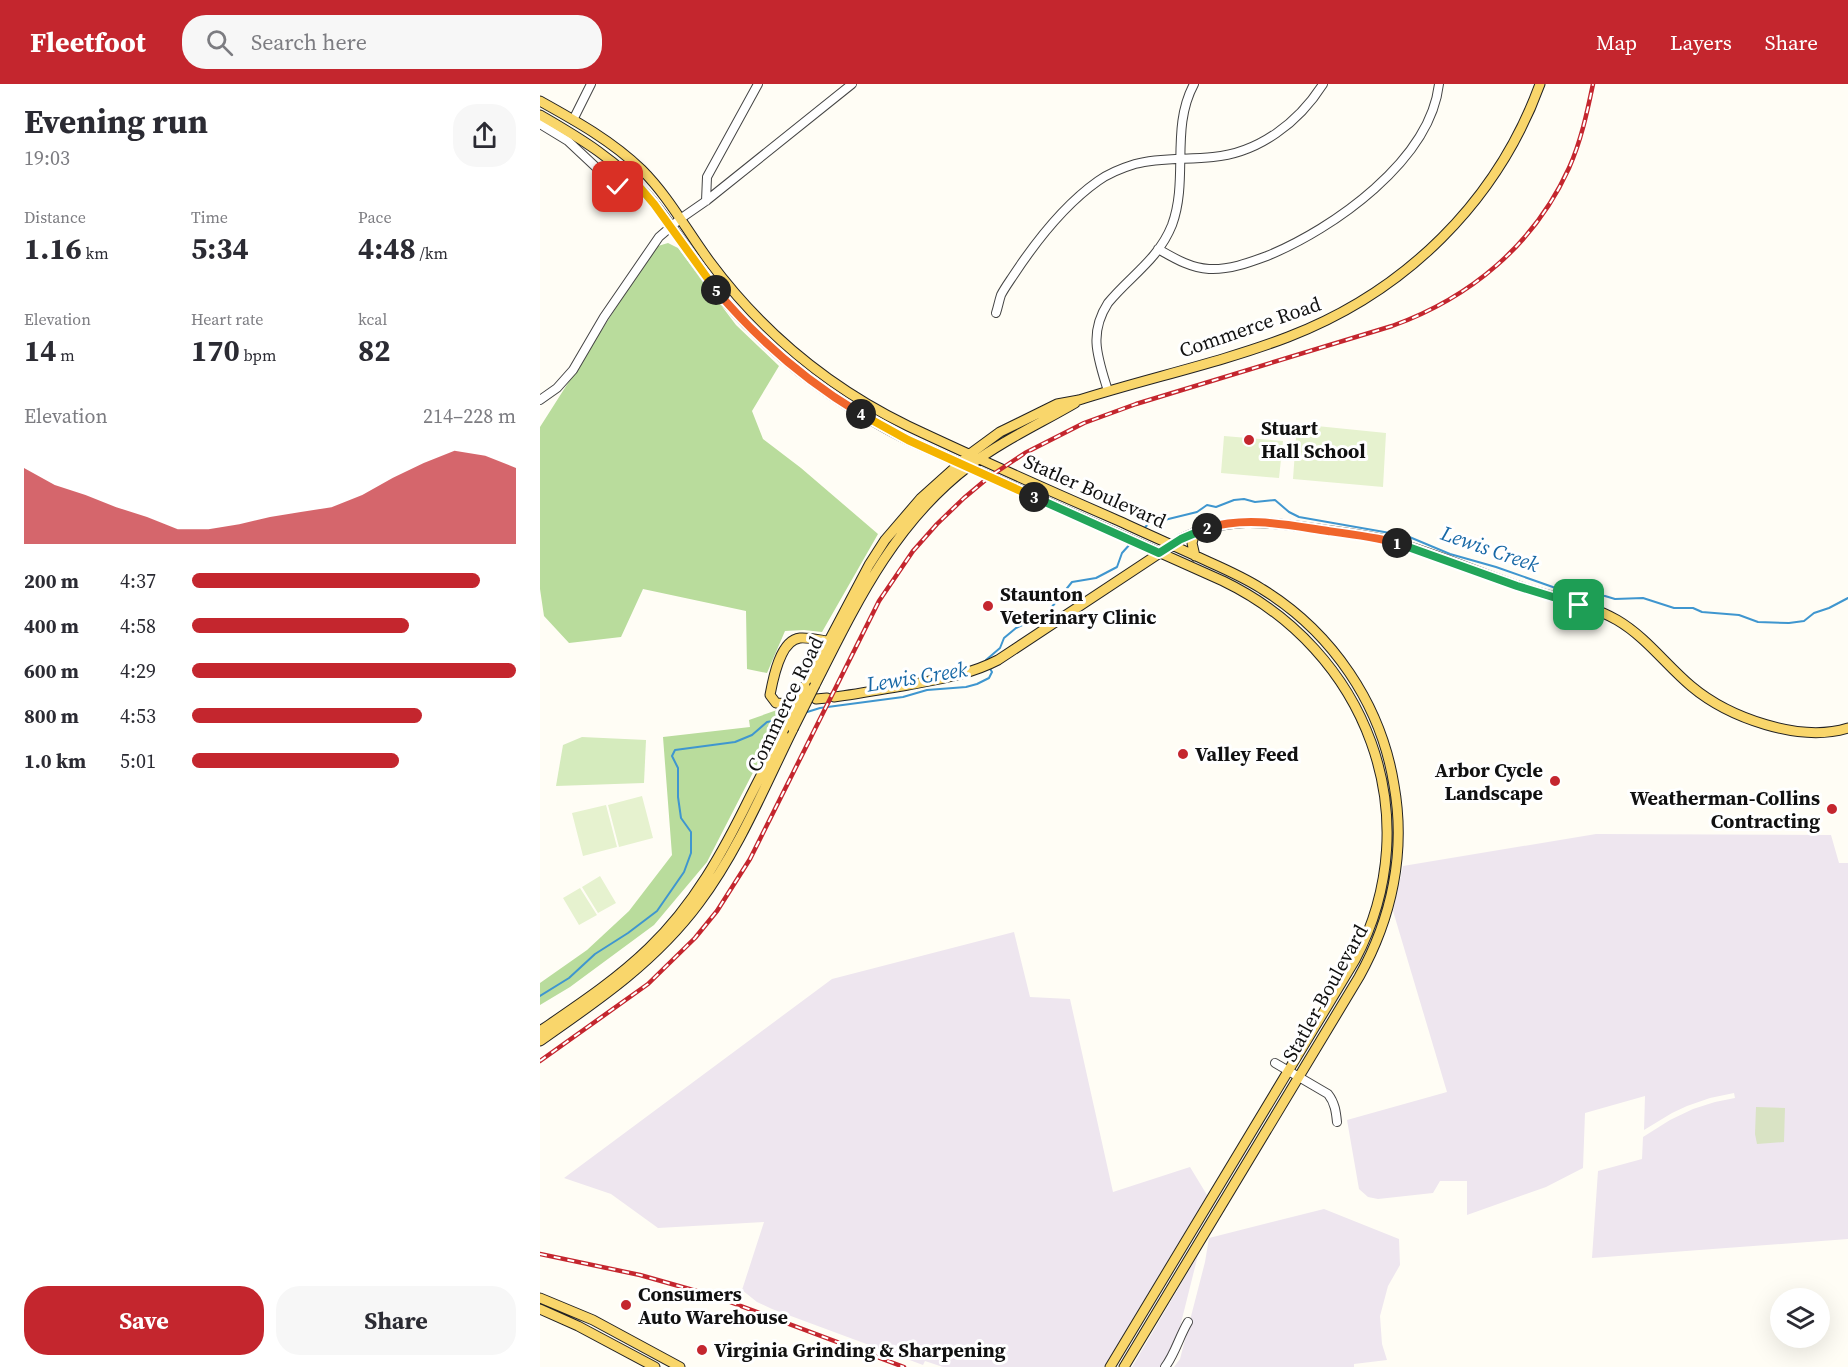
<!DOCTYPE html>
<html lang="en">
<head>
<meta charset="utf-8">
<style>
  body { margin:0; font-family:"Source Serif 4",serif; background:#f7f7f7; color:#2b2b33; height:100vh; display:flex; flex-direction:column; font-size:22px; white-space:nowrap }
  * { box-sizing:border-box; margin:0 }
  p { font-size:20px; color:#7c7c81 }
  .icon { flex:none; width:33px; height:33px; fill:none; stroke:currentColor; stroke-width:2; stroke-linecap:round; stroke-linejoin:round }
  .map { position:relative; flex:1; overflow:hidden }
  .drawer { display:flex; flex-direction:column; background:#fff; width:540px }
  .drawer>* { flex:none }
  .tools { position:absolute; left:1230px; top:1204px; display:grid; gap:12px }
  .tools a { display:grid; place-items:center; width:60px; height:60px; border-radius:50%; background:#fff; box-shadow:0 6px 24px #0002; font-size:30px }
  .pin { position:absolute; display:grid; place-items:center; width:51px; height:51px; color:#fff; margin:-26px; border-radius:12px; box-shadow:0 3px 9px #0006 }
  .km { position:absolute; width:30px; height:30px; margin:-15px; border-radius:50%; background:#222; color:#fff; font-size:16px; line-height:30px; text-align:center }
  .round { display:grid; place-items:center; flex:none; width:63px; height:63px; border-radius:24px; background:#f7f7f7 }
  .summary { display:flex; align-items:center; justify-content:space-between; height:102px; padding:0 24px }
  h1 { font-size:33px; font-weight:700; line-height:45px }
  .metrics { display:grid; grid-template-columns:repeat(3,1fr); gap:9px; height:102px; padding:6px 24px }
  .metrics div { display:grid; align-content:center }
  .metrics b { font-size:30px; font-weight:700 }
  .metrics small { font-size:16px; font-weight:400 }
  .metrics p { font-size:16px }
  .chart { height:168px; padding:12px 24px }
  .chart p { display:flex; justify-content:space-between }
  .chart svg { width:100%; height:108px; margin-top:6px; fill:#c4262e; opacity:.7 }
  .cta { display:flex; gap:12px; margin-top:auto; padding:12px 24px }
  .cta a { flex:1; height:69px; border-radius:24px; background:#c4262e; color:#fff; font-size:24px; font-weight:700; line-height:69px; text-align:center }
  .cta a+a { background:#f7f7f7; color:#2b2b33 }
  ul { padding:0 24px; list-style:none; font-size:20px }
  li { display:grid; grid-template-columns:96px 72px 1fr; align-items:center; height:45px }
  li i { height:15px; border-radius:8px; background:#c4262e }
  header { display:flex; align-items:center; gap:36px; box-sizing:border-box; height:84px; padding:0 30px; background:#c4262e; color:#fff }
  header strong { font-size:28px }
  nav { display:flex; gap:33px; margin-inline-start:auto; font-size:21px }
  .search { width:420px; height:54px; background:#f7f7f7; display:flex; align-items:center; gap:15px; box-sizing:border-box; padding:0 21px; border-radius:24px; color:#7c7c81; font-size:22px }
  main { display:flex; flex:1; min-height:0 }
  .map>svg:first-child { display:block }
  .industrial { fill:#eee6ef }
  .green { fill:#d5ebbd }
  .forest { fill:#b9dc9c }
  .cemetery { fill:#d9e3c4 }
  .pitch { fill:#e6f2cf }
  .lines { fill:none; stroke-linecap:round; stroke-linejoin:round }
  .stream { stroke:#3f96cf; stroke-width:2 }
  .minor-casing { stroke:#444; stroke-width:10 }
  .major-casing { stroke:#222; stroke-width:11 }
  .minor { stroke:#fff; stroke-width:8 }
  .major { stroke:#f9d66b; stroke-width:9 }
  .rail-casing { stroke:#c4262e; stroke-width:4.5 }
  .rail { stroke:#fff; stroke-width:2; stroke-dasharray:7; stroke-linecap:butt }
  .major-bridge-casing { stroke:#222; stroke-width:11; stroke-linecap:butt }
  .major-bridge { stroke:#f9d66b; stroke-width:9 }
  .split-1-casing { stroke:#fff; stroke-width:12 }
  .split-2-casing { stroke:#fff; stroke-width:12 }
  .split-3-casing { stroke:#fff; stroke-width:12 }
  .split-4-casing { stroke:#fff; stroke-width:12 }
  .split-5-casing { stroke:#fff; stroke-width:12 }
  .split-6-casing { stroke:#fff; stroke-width:12 }
  .split-1 { stroke:#22a559; stroke-width:8 }
  .split-2 { stroke:#f0652b; stroke-width:8 }
  .split-3 { stroke:#22a559; stroke-width:8 }
  .split-4 { stroke:#f5b400; stroke-width:8 }
  .split-5 { stroke:#f0652b; stroke-width:8 }
  .split-6 { stroke:#f5b400; stroke-width:8 }
  .poi-dot { fill:#c4262e; stroke:#fff; stroke-width:2 }
  .labels { text-anchor:middle; stroke-width:6; stroke-linejoin:round; paint-order:stroke }
  .street-label { font-size:20px; fill:#111; stroke:#fff }
  .poi-label { font-size:20px; font-weight:bold; fill:#111; stroke:#fff; text-anchor:start }
  .water-label { font-size:21px; font-style:italic; fill:#1768a6; stroke:#fff }
</style>
</head>
<body>
<header>
<strong>Fleetfoot</strong>
<div class="search"><svg class="icon" aria-label="search" viewBox="0 0 24 24"><circle cx="10" cy="10" r="6"/><path d="M15 15l6 6"/></svg>Search here</div>
<nav><a>Map</a><a>Layers</a><a>Share</a></nav>
</header>
<main>
<section class="drawer">
<div class="summary"><div><h1>Evening run</h1><p>19:03</p></div><a class="round"><svg class="icon" aria-label="share" viewBox="0 0 24 24"><path d="M12 15V3M7 8l5-5 5 5M5 13v7h14v-7"/></svg></a></div>
<div class="metrics">
<div><p>Distance</p><b>1.16<small> km</small></b></div>
<div><p>Time</p><b>5:34</b></div>
<div><p>Pace</p><b>4:48<small> /km</small></b></div>
</div>
<div class="metrics">
<div><p>Elevation</p><b>14<small> m</small></b></div>
<div><p>Heart rate</p><b>170<small> bpm</small></b></div>
<div><p>kcal</p><b>82</b></div>
</div>
<div class="chart"><p><span>Elevation</span>214–228 m</p>
<svg viewBox="0 0 160 44" preserveAspectRatio="none"><path d="M0 44V13L10 20L20 24L30 29L40 33L50 38L60 38L70 36L80 33L90 31L100 29L110 24L120 17L130 11L140 6L150 8L160 13V44z"/></svg>
</div>
<ul>
<li><b>200 m</b>4:37<i style="width:89%"></i></li>
<li><b>400 m</b>4:58<i style="width:67%"></i></li>
<li><b>600 m</b>4:29<i style="width:100%"></i></li>
<li><b>800 m</b>4:53<i style="width:71%"></i></li>
<li><b>1.0 km</b>5:01<i style="width:64%"></i></li>
</ul>
<div class="cta"><a>Save</a><a>Share</a></div>
</section>
<div class="map">
<svg width="1308" height="1283" viewBox="0 0 1308 1283">
  <rect width="100%" height="100%" fill="#fffdf5"/>
  <path class="industrial" d="M1056,750L1291,751L1299,779H1308V1155L1052,1174L1058,1087L1102,1075L1103,1053L1130,1036L1153,1025L1175,1018L1195,1014L1194,1009L1170,1014L1147,1022L1132,1029L1104,1046L1105,1012L1045,1029L1043,1084L1006,1103L927,1131V1097H900L893,1109L838,1115L828,1113L819,1105L807,1036L907,1008L853,827L863,782Z
    M474,848L490,913L530,915L573,1108L650,1083L667,1111L564,1283H403L385,1277L383,1281L232,1225L217,1218L202,1206L224,1138L118,1144L71,1110L24,1094L292,895Z
    M784,1125L859,1155L860,1181L848,1202L840,1232L842,1260L847,1276L814,1280V1283H634L640,1275L665,1178L669,1154Z
    M658,1171L633,1271L623,1283H592Z"/>
  <path class="green" d="M42,653L106,656L104,699L16,702L23,661Z"/>
  <path class="forest" d="M128,159L138,164L196,241L239,282L212,327L223,355L261,384L338,450L282,548L264,546L245,547L227,589L207,585L206,527L103,505L81,553L29,559L4,532L0,505V343L77,222L118,162Z
    M237,626L243,630L167,778L114,841L30,903L0,921V899L47,866L89,827L132,771L123,653L210,643L209,636Z"/>
  <path class="cemetery" d="M1216,1023L1245,1024L1244,1058L1217,1060L1215,1050Z"/>
  <path class="pitch" d="M757,340L846,349L843,403L753,395Z
    M684,352L743,357L739,394L681,389Z
    M102,712L113,754L79,763L68,721Z
    M66,721L77,763L43,772L32,729Z
    M60,792L76,819L58,829L42,803Z
    M40,804L57,831L39,841L23,814Z"/>
  <g class="lines">
    <path class="stream" d="M603,446L608,440L657,428L667,421L676,423L694,416L704,415L715,418L735,416L749,428L759,433L867,452L910,470L956,483L1027,508L1065,512L1075,515L1103,514L1134,524H1153L1162,528L1199,531L1218,538L1249,539L1264,537L1274,529L1289,524L1308,514
      M447,578L446,576L460,564L464,554L476,544L507,529L532,498L556,494L577,483L582,469L591,459
      M264,629L280,624L363,613L387,606L426,603L437,600L449,594L452,588L449,583
      M0,912L29,894L55,870L88,849L117,827L144,788L151,769V748L141,734L138,713V684L132,672L135,666L195,658L212,651L227,638L244,635"/>
    <defs>
      <path id="minor" d="M33,36L51,0
        M0,40L28,57L76,102L83,103L97,100
        M166,117L167,93L218,0
        M618,165C634,174 650,184 669,185C689,186 708,179 727,172C793,145 890,77 899,0
        M456,229C458,223 459,217 461,211C464,205 469,198 473,192C496,157 524,121 558,97C569,89 582,84 595,80C620,73 647,76 673,73C719,69 759,38 783,0
        M568,307C558,274 548,250 568,219C590,192 618,176 632,141C649,95 630,44 654,0
        M0,316L17,304L33,286L64,233L119,153L140,135L166,117L312,0
        M735,979L788,1010C795,1019 796,1028 797,1038
        M625,1283C635,1270 639,1253 648,1238"/>
      <path id="major" d="M0,17C36,37 72,57 102,86C129,113 147,147 170,178C222,248 290,304 368,342C438,375 508,406 579,437C609,451 639,464 669,478C687,486 705,494 722,505C792,548 841,620 854,701C866,768 852,834 819,893L584,1283
        M0,31C40,54 78,77 109,113C137,146 158,186 187,219C238,277 300,322 368,356L683,497C826,566 891,732 815,876L570,1283
        M655,472L652,459L655,448
        M275,601C316,520 354,439 429,382C462,357 499,340 535,319
        M265,602L329,481L345,456L381,414L430,370L460,348L517,320L539,316C608,294 680,279 748,253C865,208 957,118 1000,0
        M294,613C319,610 344,605 368,601C400,595 429,591 458,576L641,455C688,431 728,438 778,445C803,449 829,451 854,458C896,470 937,488 978,502C1010,513 1047,519 1077,536C1106,553 1126,581 1151,602C1189,634 1260,659 1308,644
        M276,615L287,614
        M249,620L236,619L230,611C233,595 240,556 260,554C270,553 283,557 294,558
        M0,947C38,921 76,896 109,864C154,821 183,768 210,713C221,691 233,669 243,647
        M0,957C59,916 116,877 159,819C198,767 224,704 253,645
        M0,1214L53,1236L140,1283
        M0,1225L38,1242L115,1283"/>
    </defs>
    <use href="#minor" class="minor-casing"/>
    <use href="#major" class="major-casing"/>
    <use href="#minor" class="minor"/>
    <use href="#major" class="major"/>
    <defs>
      <path id="rail" d="M0,977L108,900L155,854L177,827L210,775L339,517L373,467L397,440L424,414L449,393L485,369L544,339L596,320L852,242C930,214 994,161 1029,84C1041,57 1047,29 1053,0
        M0,1170L100,1191L174,1212L364,1283"/>
    </defs>
    <use href="#rail" class="rail-casing"/>
    <use href="#rail" class="rail"/>
    <defs>
      <path id="major-bridge" d="M253,645L275,601
        M243,647L265,602"/>
    </defs>
    <use href="#major-bridge" class="major-bridge-casing"/>
    <use href="#major-bridge" class="major-bridge"/>
  </g>
  <g class="lines">
    <defs>
      <path id="split-1" d="M857,459L977,502L1039,521"/>
      <path id="split-2" d="M667,444C708,432 747,441 788,447C811,450 835,453 857,459"/>
      <path id="split-3" d="M494,413L619,469L641,455L667,444"/>
      <path id="split-4" d="M321,330L368,356L494,413"/>
      <path id="split-5" d="M176,206C217,255 266,297 321,330"/>
      <path id="split-6" d="M78,103L97,100L114,120L176,206"/>
    </defs>
    <use href="#split-1" class="split-1-casing"/>
    <use href="#split-2" class="split-2-casing"/>
    <use href="#split-3" class="split-3-casing"/>
    <use href="#split-4" class="split-4-casing"/>
    <use href="#split-5" class="split-5-casing"/>
    <use href="#split-6" class="split-6-casing"/>
    <use href="#split-1" class="split-1"/>
    <use href="#split-2" class="split-2"/>
    <use href="#split-3" class="split-3"/>
    <use href="#split-4" class="split-4"/>
    <use href="#split-5" class="split-5"/>
    <use href="#split-6" class="split-6"/>
  </g>
  <g class="poi-dot">
    <circle cx="709" cy="356" r="6"/>
    <circle cx="448" cy="522" r="6"/>
    <circle cx="643" cy="670" r="6"/>
    <circle cx="1015" cy="697" r="6"/>
    <circle cx="1292" cy="725" r="6"/>
    <circle cx="86" cy="1221" r="6"/>
    <circle cx="162" cy="1266" r="6"/>
  </g>
  <g class="labels">
    <g class="street-label">
      <text transform="translate(710 243) rotate(-19)" y="7">Commerce Road</text>
      <text transform="translate(555 407) rotate(24)" y="7">Statler Boulevard</text>
      <text transform="translate(245 620) rotate(-64)" y="7">Commerce Road</text>
      <text transform="translate(785 909) rotate(-61)" y="7">Statler Boulevard</text>
    </g>
    <g class="poi-label">
      <text x="721" y="351">Stuart<tspan x="721" dy="23">Hall School</tspan></text>
      <text x="460" y="517">Staunton<tspan x="460" dy="23">Veterinary Clinic</tspan></text>
      <text x="655" y="677">Valley Feed</text>
      <text x="1003" y="693" text-anchor="end">Arbor Cycle<tspan x="1003" dy="23">Landscape</tspan></text>
      <text x="1280" y="721" text-anchor="end">Weatherman-Collins<tspan x="1280" dy="23">Contracting</tspan></text>
      <text x="98" y="1217">Consumers<tspan x="98" dy="23">Auto Warehouse</tspan></text>
      <text x="174" y="1273">Virginia Grinding &amp; Sharpening</text>
    </g>
    <g class="water-label">
      <text transform="translate(950 465) rotate(19)" y="7">Lewis Creek</text>
      <text transform="translate(377 593) rotate(-9)" y="7">Lewis Creek</text>
    </g>
  </g>
</svg>
<div class="tools">
<a><svg class="icon" aria-label="layers" viewBox="0 0 24 24"><path d="M12 4l9 5-9 5-9-5zM3 14l9 5 9-5"/></svg></a>
</div>
<div class="pin" style="left:1039px;top:521px;background:#1e9e55"><svg class="icon" aria-label="arrive" viewBox="0 0 24 24"><path d="M6 21V4h12l-3 4 3 4H6"/></svg></div>
<div class="pin" style="left:78px;top:103px;background:#d93025"><svg class="icon" aria-label="check" viewBox="0 0 24 24"><path d="M5 12l5 5 9-10"/></svg></div>
<b class="km" style="left:857px;top:459px">1</b>
<b class="km" style="left:667px;top:444px">2</b>
<b class="km" style="left:494px;top:413px">3</b>
<b class="km" style="left:321px;top:330px">4</b>
<b class="km" style="left:176px;top:206px">5</b>
</div>
</main>
</body>
</html>
